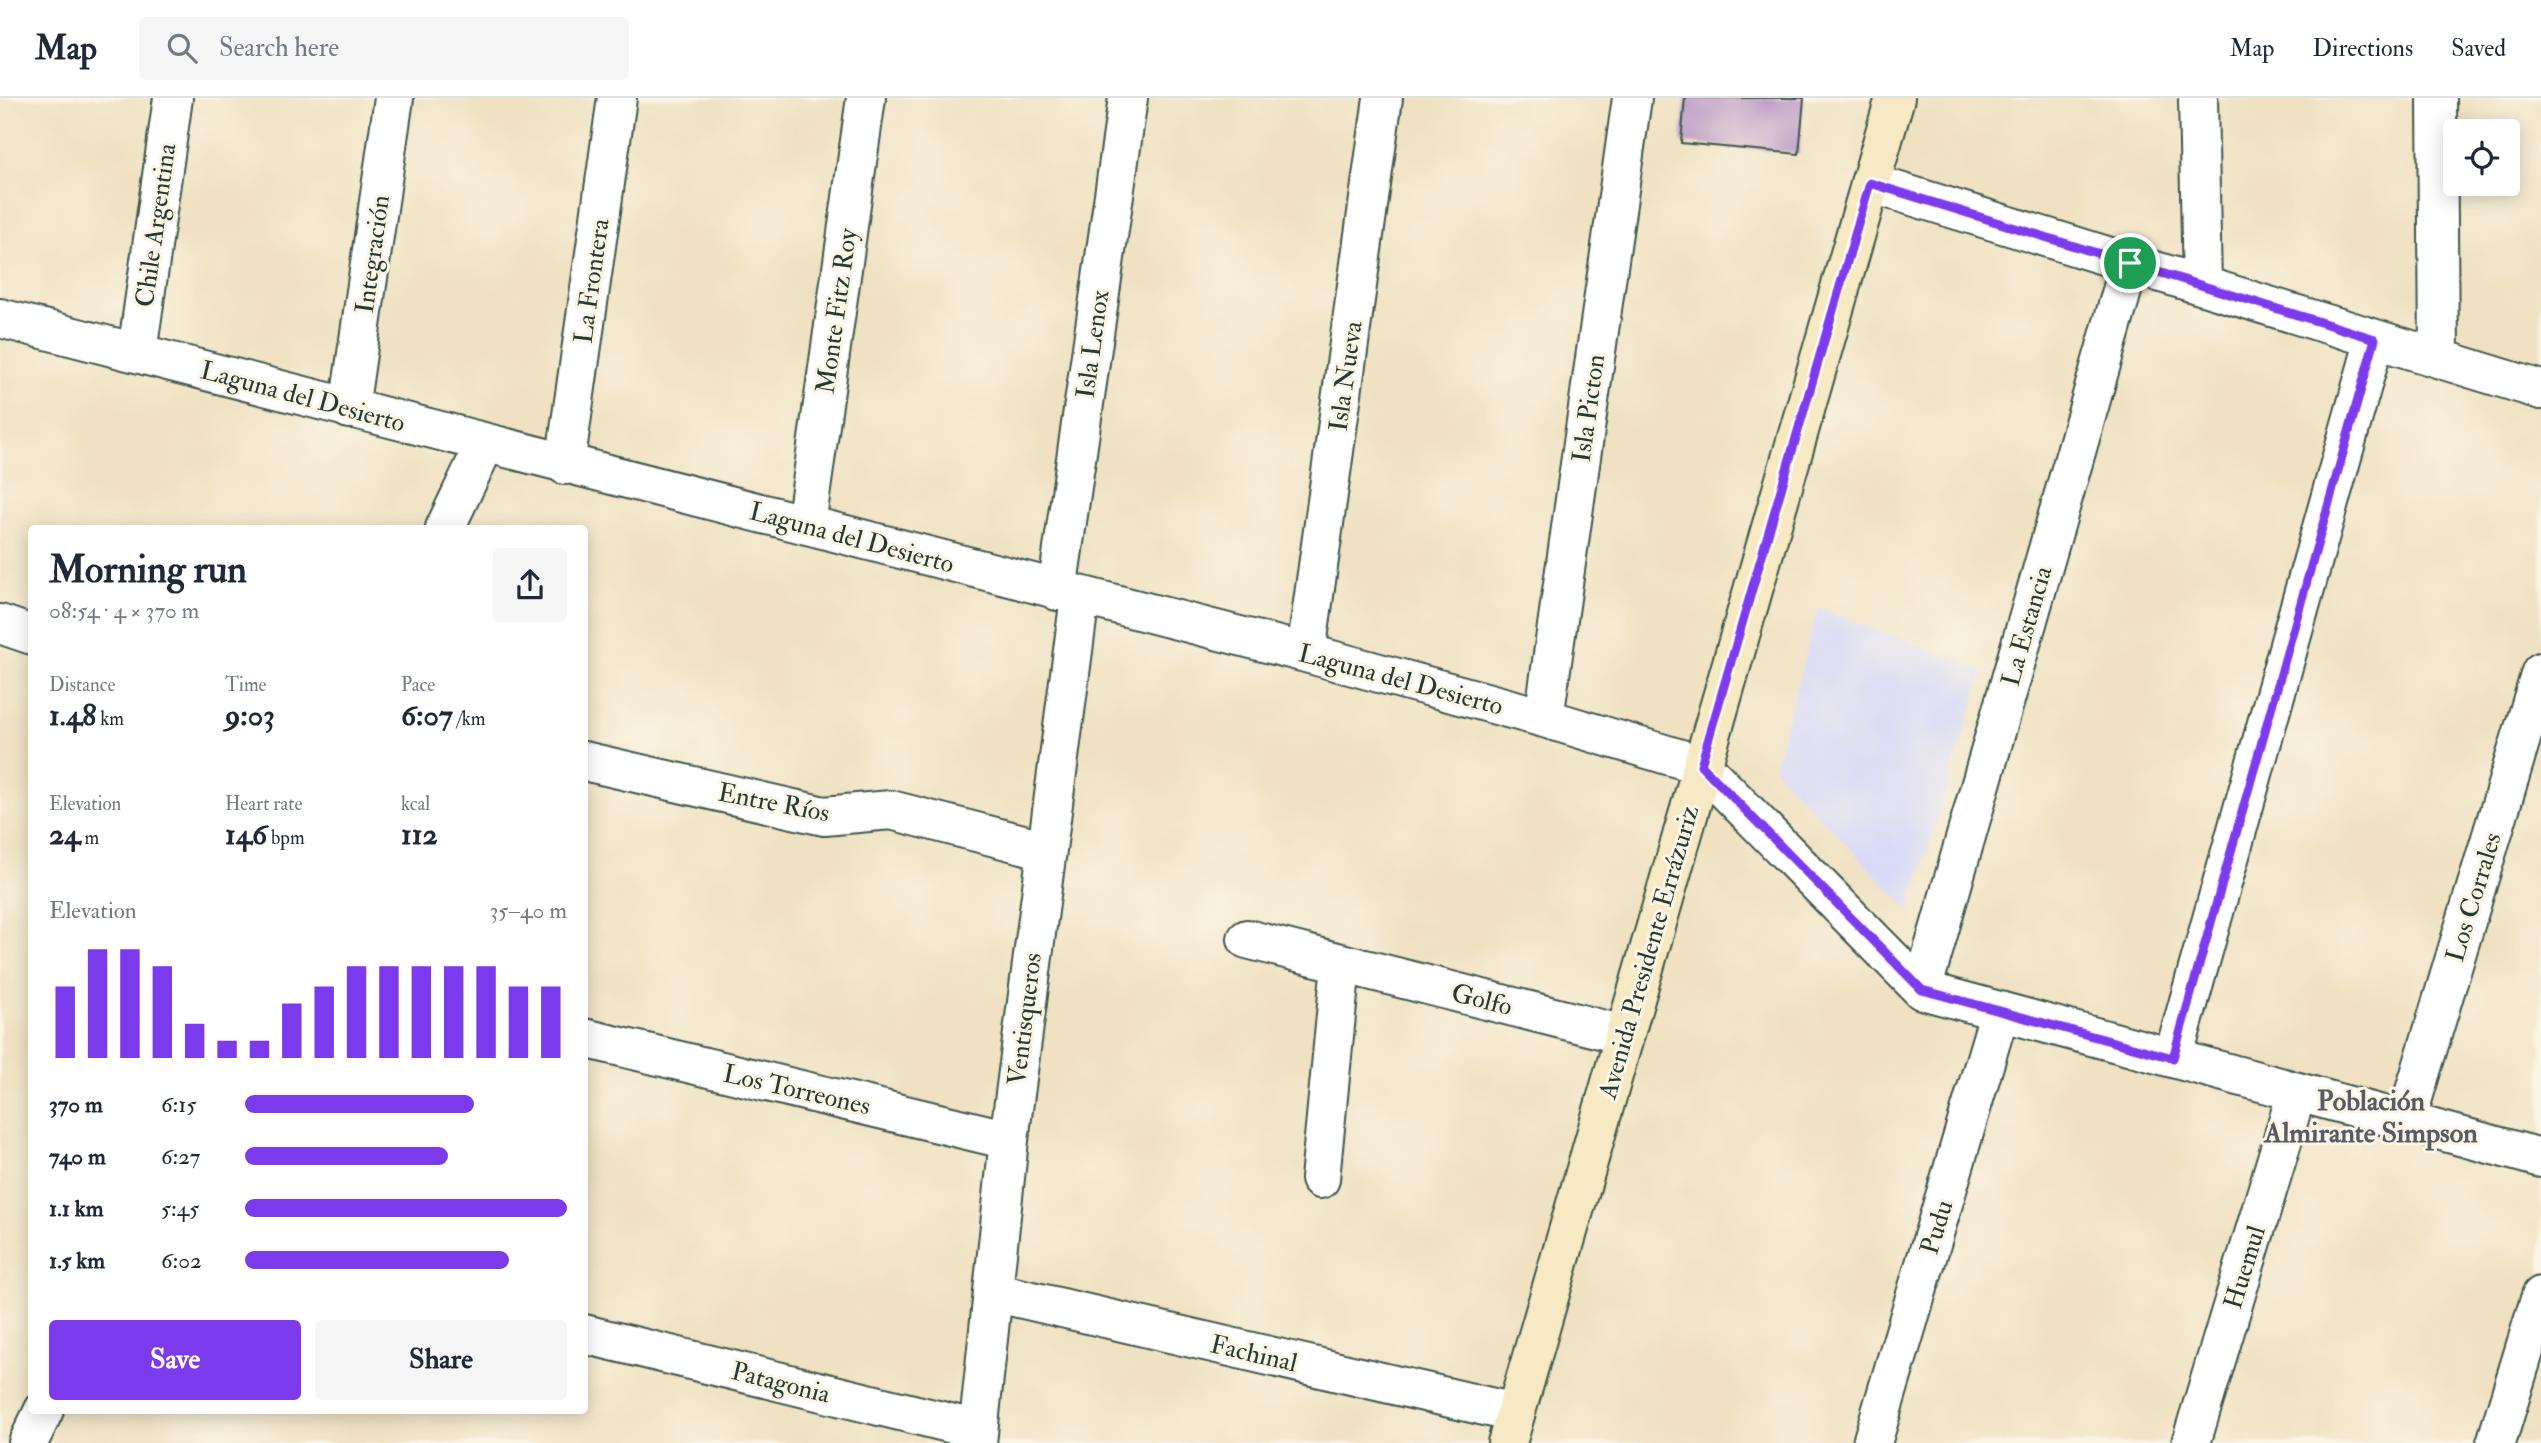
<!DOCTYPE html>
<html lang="en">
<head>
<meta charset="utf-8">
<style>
  body { margin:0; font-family:"IM FELL Double Pica",serif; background:#f6f6f7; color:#1f2937; height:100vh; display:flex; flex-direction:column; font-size:26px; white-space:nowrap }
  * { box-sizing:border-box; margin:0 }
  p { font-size:23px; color:#747a83 }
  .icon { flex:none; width:38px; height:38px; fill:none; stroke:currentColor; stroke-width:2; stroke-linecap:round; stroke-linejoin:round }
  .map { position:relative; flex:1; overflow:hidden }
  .panel { position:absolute; left:28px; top:427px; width:560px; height:889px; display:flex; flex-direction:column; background:#fff; border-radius:7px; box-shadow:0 4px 18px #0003 }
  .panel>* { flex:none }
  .fabs { position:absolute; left:2443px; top:21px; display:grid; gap:14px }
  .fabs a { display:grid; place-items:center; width:77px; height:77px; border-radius:7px; background:#fff; box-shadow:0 4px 18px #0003; font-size:35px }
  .pin { position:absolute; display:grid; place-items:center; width:60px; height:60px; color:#fff; margin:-30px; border:4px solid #fff; border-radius:50%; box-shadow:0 2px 7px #0007 }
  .round { display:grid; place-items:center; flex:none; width:74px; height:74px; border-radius:7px; background:#f6f6f7 }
  .overview { display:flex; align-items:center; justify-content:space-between; height:119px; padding:0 21px }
  h1 { font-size:38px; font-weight:800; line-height:52px }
  .metrics { display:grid; grid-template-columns:repeat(3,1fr); gap:10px; height:119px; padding:7px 21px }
  .metrics div { display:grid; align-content:center }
  .metrics b { font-size:30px; font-weight:800 }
  .metrics small { font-size:19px; font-weight:400 }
  .metrics p { font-size:19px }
  .chart { height:196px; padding:14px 21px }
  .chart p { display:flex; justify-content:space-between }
  .chart svg { width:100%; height:126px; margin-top:7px; stroke:#7c3aed; stroke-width:6 }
  .button { display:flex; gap:14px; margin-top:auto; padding:14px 21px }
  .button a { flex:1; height:80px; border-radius:7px; background:#7c3aed; color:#fff; font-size:28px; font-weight:800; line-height:80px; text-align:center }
  .button a+a { background:#f6f6f7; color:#1f2937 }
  ul { padding:0 21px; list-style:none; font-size:23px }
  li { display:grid; grid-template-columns:112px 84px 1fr; align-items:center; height:52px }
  li i { height:18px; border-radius:9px; background:#7c3aed }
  header { display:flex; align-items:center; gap:42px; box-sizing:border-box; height:98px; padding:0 35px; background:#fff; border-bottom:2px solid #e0e1e3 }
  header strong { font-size:33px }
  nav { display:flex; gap:38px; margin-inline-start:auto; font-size:24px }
  .search { width:490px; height:63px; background:#f6f6f7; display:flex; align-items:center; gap:18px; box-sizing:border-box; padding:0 24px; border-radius:7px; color:#747a83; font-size:26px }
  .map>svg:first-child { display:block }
  .built { fill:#d6d8f8 }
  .building { fill:#ba97c5 }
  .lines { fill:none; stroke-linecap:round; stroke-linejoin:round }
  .street-casing { stroke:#3e5649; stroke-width:42 }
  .secondary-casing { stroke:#3e5649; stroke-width:42 }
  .street { stroke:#fff; stroke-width:38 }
  .secondary { stroke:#f7e9c3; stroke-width:38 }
  .route-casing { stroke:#fff; stroke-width:14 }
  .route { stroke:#7c3aed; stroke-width:9 }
  .labels { text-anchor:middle; stroke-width:6; stroke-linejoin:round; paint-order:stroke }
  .street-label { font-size:26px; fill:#1f3d34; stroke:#fcf5e5 }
  .neighbourhood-label { font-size:28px; font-weight:bold; fill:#555c67; stroke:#fcf5e5 }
</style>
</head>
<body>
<header>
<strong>Map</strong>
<div class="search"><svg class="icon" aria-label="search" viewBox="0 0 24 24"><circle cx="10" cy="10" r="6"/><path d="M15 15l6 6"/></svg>Search here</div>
<nav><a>Map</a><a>Directions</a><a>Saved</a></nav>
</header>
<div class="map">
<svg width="2541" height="1345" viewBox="0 0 2541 1345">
  <rect width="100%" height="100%" fill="#fcf5e5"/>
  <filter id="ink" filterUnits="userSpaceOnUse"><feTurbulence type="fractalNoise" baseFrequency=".0143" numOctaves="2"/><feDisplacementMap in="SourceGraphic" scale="14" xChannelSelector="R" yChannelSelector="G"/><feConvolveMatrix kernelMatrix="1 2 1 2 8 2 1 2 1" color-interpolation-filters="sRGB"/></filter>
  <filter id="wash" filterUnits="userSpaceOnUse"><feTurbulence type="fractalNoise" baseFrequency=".00686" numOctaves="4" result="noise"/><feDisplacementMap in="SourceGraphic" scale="28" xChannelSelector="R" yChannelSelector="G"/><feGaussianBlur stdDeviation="1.57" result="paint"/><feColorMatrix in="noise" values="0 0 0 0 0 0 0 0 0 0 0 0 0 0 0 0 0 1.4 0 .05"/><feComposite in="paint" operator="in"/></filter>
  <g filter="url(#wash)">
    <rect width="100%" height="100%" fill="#efe1c1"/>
    <path class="built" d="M1818,510L1984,572L1909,812L1774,671Z"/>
    <g id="blocks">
      <path class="building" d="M1685,0H1804L1799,56L1681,45Z"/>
    </g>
  </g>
  <g filter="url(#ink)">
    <use href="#blocks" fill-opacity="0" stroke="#3e5649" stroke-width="2"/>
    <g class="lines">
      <defs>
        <path id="street" d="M2198,0L2202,187
          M2437,0L2439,260
          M1870,85L2541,292
          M0,220L1306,555L1544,620L1701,667L1922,892L2541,1060
          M137,255L173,0
          M349,311L394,0
          M565,367L617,0
          M806,427L866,0
          M445,430L485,346
          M1057,493L1128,0
          M0,526L32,537
          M1306,555L1383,0
          M1544,620L1632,0
          M584,663L824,718L891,712L1046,752
          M1247,841L1624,937
          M1922,892L2130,165
          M584,940L1009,1042
          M2173,960L2375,241
          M2406,1023L2541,574
          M1320,1081L1341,866
          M993,1194L1515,1315
          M584,1236L978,1332
          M28,1345L44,1312
          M977,1345L1009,1042L1080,499
          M1872,1345L2000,913
          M2191,1345L2297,994
          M2496,1345L2541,1198"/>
        <path id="secondary" d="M1507,1345L1895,0"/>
      </defs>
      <use href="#street" class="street-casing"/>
      <use href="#secondary" class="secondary-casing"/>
      <use href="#street" class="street"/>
      <use href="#secondary" class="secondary"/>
    </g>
  </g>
  <g class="lines" filter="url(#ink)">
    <defs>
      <path id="route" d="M1870,85L2375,241L2173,960L1922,892L1701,667Z"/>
    </defs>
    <use href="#route" class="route-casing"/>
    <use href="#route" class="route"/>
  </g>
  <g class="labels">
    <g class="street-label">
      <text transform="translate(155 127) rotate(-82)" y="9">Chile Argentina</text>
      <text transform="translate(372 156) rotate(-82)" y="9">Integración</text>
      <text transform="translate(591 183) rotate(-82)" y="9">La Frontera</text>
      <text transform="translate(836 213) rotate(-82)" y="9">Monte Fitz Roy</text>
      <text transform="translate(1092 246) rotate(-82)" y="9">Isla Lenox</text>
      <text transform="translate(1345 278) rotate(-82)" y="9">Isla Nueva</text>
      <text transform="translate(303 298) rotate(15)" y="9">Laguna del Desierto</text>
      <text transform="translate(1588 310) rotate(-82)" y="9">Isla Picton</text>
      <text transform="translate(852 439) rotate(15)" y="9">Laguna del Desierto</text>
      <text transform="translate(2026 528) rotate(-74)" y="9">La Estancia</text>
      <text transform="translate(1401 581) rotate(15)" y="9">Laguna del Desierto</text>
      <text transform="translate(774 704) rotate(11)" y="9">Entre Ríos</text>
      <text transform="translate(2473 799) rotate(-73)" y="9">Los Corrales</text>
      <text transform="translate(1648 854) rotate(-74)" y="9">Avenida Presidente Errázuriz</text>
      <text transform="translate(1482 901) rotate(14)" y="9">Golfo</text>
      <text transform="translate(1024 921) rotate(-83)" y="9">Ventisqueros</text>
      <text transform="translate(797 991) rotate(13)" y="9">Los Torreones</text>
      <text transform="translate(1936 1129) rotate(-73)" y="9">Pudu</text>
      <text transform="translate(2244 1169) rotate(-73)" y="9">Huemul</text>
      <text transform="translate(1254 1255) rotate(13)" y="9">Fachinal</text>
      <text transform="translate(781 1284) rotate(14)" y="9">Patagonia</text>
    </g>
    <g class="neighbourhood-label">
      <text x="2371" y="1012">Población<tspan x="2371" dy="32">Almirante Simpson</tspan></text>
    </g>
  </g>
</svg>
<div class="fabs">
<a><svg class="icon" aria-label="locate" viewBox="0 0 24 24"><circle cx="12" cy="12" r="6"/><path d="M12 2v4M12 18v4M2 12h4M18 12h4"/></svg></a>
</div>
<div class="pin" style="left:2130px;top:165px;background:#1e9e55"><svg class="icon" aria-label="arrive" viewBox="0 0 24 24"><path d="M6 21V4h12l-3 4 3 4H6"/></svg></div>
<section class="panel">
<div class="overview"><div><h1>Morning run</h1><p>08:54 · 4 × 370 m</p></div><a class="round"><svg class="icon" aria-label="share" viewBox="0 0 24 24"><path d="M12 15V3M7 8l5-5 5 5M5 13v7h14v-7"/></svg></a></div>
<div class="metrics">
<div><p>Distance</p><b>1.48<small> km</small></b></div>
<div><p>Time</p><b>9:03</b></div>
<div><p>Pace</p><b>6:07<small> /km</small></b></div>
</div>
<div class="metrics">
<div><p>Elevation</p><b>24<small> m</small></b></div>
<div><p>Heart rate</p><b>146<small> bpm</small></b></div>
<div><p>kcal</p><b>112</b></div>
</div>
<div class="chart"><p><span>Elevation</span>35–40 m</p>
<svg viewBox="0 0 160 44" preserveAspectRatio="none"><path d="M5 44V19M15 44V6M25 44V6M35 44V12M45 44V32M55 44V38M65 44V38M75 44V25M85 44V19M95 44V12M105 44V12M115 44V12M125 44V12M135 44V12M145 44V19M155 44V19"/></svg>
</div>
<ul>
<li><b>370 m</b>6:15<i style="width:71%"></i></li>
<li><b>740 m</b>6:27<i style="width:63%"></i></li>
<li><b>1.1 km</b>5:45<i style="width:100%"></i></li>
<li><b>1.5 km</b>6:02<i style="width:82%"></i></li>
</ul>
<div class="button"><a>Save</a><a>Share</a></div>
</section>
</div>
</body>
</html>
